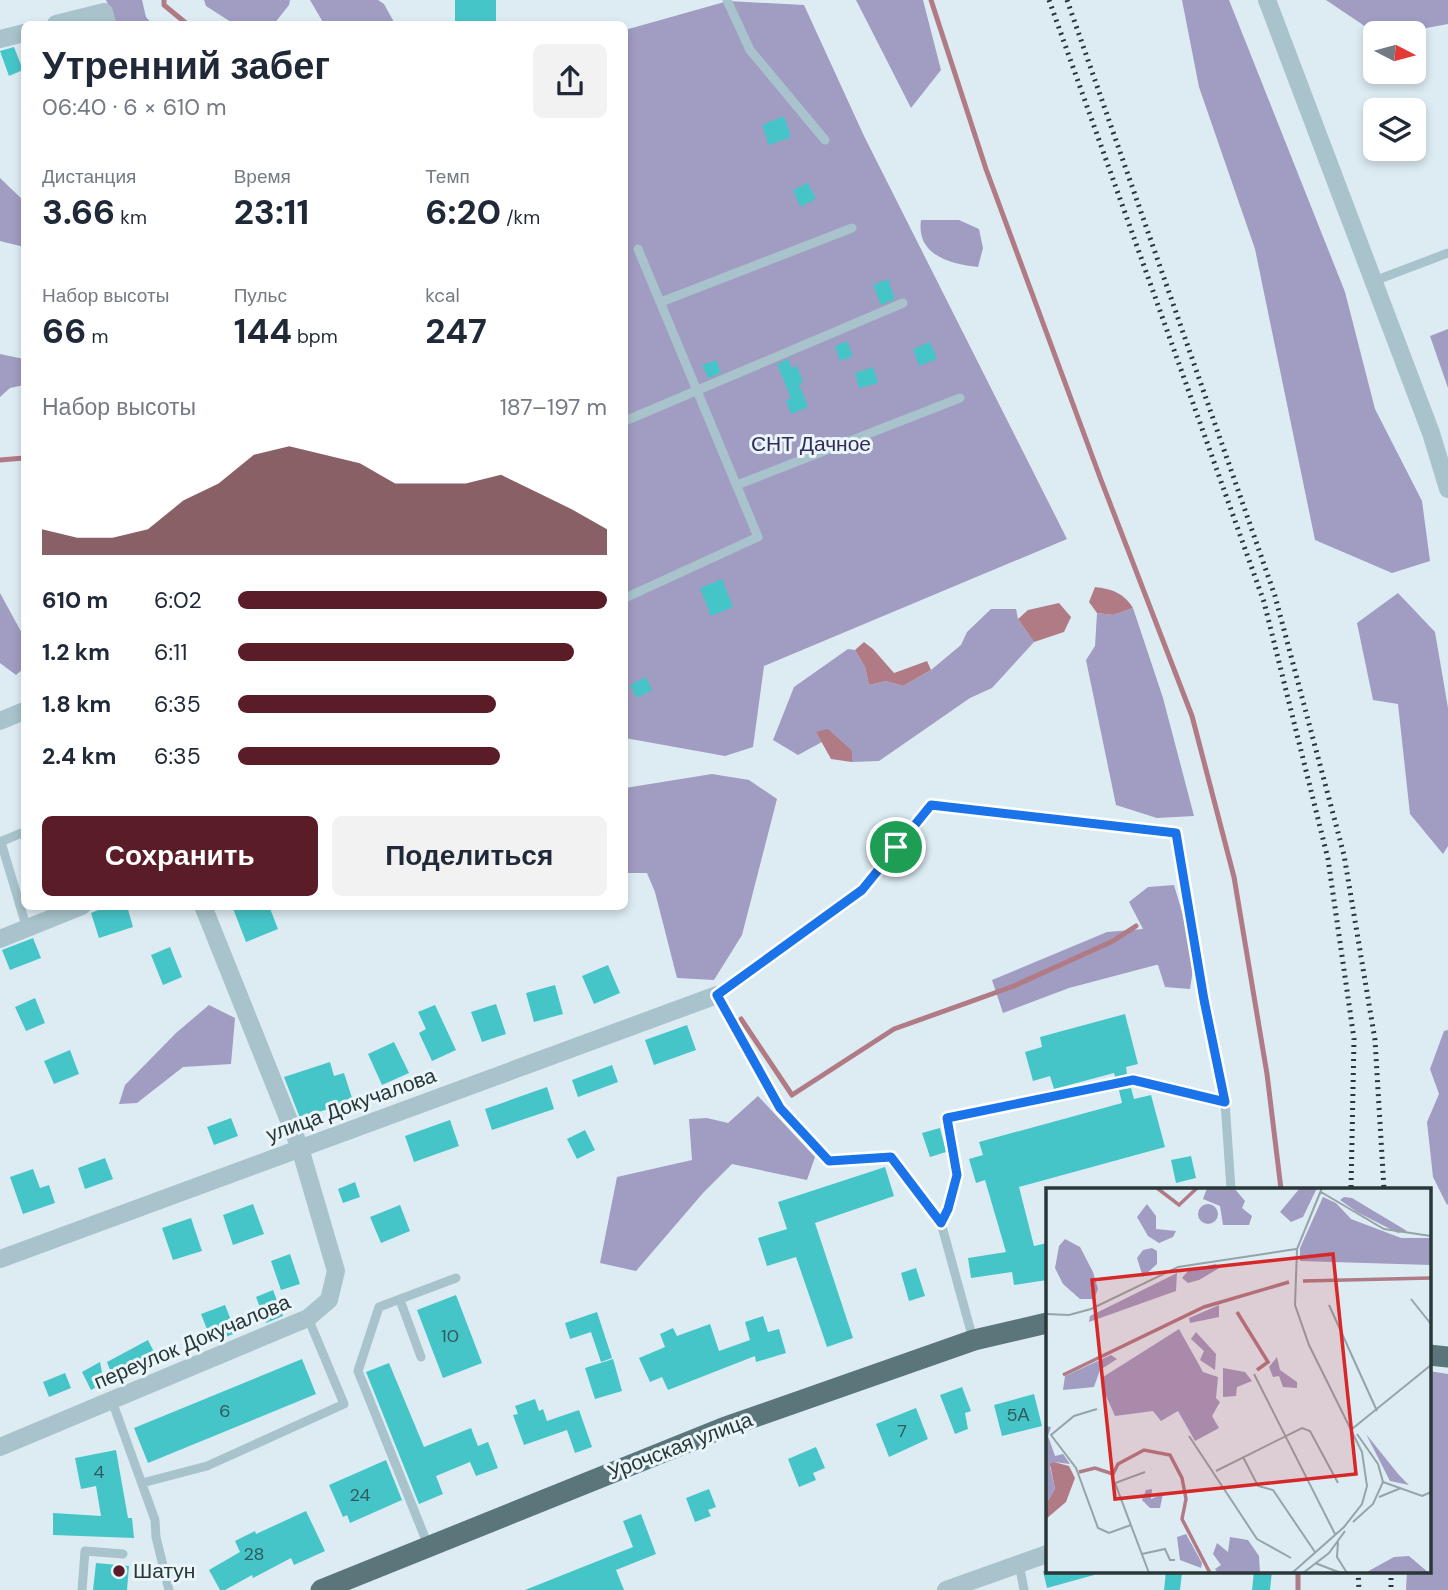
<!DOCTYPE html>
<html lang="ru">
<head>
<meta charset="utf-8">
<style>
  body { margin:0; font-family:"DM Sans",sans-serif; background:#f2f2f3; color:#1f2937; height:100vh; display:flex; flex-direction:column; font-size:26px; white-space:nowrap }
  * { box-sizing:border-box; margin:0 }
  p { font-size:23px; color:#747a83 }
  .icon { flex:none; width:38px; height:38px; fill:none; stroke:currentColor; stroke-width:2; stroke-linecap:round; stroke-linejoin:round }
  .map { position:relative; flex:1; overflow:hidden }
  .side { position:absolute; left:21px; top:21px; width:607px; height:889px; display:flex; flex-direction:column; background:#fff; border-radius:10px; box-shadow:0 4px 10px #0003 }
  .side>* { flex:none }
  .needle { width:46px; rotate:96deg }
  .controls { position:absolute; left:1363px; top:21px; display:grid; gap:14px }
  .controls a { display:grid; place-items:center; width:63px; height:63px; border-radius:10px; background:#fff; box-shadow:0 4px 10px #0003; font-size:35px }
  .pin { position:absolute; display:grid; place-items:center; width:60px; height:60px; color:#fff; margin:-30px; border:4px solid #fff; border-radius:50%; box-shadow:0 2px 7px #0007 }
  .round { display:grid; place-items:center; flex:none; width:74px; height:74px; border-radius:10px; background:#f2f2f3 }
  .overview { display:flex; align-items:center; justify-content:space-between; height:119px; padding:0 21px }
  h1 { font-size:38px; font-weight:700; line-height:52px }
  .stats { display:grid; grid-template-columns:repeat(3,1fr); gap:10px; height:119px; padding:7px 21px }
  .stats div { display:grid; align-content:center }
  .stats b { font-size:35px; font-weight:700 }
  .stats small { font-size:19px; font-weight:400 }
  .stats p { font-size:19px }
  .chart { height:196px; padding:14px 21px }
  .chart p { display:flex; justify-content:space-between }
  .chart svg { width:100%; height:126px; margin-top:7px; fill:#5a1d27; opacity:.7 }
  .cta { display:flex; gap:14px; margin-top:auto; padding:14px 21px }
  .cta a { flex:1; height:80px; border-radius:10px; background:#5a1d27; color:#fff; font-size:28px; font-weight:700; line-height:80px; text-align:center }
  .cta a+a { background:#f2f2f3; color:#1f2937 }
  ul { padding:0 21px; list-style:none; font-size:23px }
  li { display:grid; grid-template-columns:112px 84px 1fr; align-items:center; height:52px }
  li i { height:18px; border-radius:9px; background:#5a1d27 }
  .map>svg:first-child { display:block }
  .green { fill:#a19cc2 }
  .water { fill:#b07b85 }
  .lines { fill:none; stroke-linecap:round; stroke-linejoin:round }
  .stream { stroke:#b07b85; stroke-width:5 }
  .building { fill:#46c5c8 }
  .path { stroke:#93afb7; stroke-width:2.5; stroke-dasharray:3.5 3.5; stroke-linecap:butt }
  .lane { stroke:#a8c3cb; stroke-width:9 }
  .street { stroke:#a8c3cb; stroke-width:18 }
  .primary { stroke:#5a767a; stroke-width:21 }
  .rail { stroke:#293738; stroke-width:5; stroke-dasharray:2 5; stroke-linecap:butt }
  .route-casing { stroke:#fff; stroke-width:14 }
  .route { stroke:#1a73e8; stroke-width:9 }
  .poi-dot { fill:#5a1d27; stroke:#eaf5fa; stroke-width:2.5 }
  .labels { text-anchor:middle; stroke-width:6; stroke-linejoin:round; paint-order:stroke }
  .number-label { font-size:18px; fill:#305a5c }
  .park-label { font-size:21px; fill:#322c57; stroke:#eaf5fa }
  .street-label { font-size:21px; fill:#293738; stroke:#eaf5fa }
  .poi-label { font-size:21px; fill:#293738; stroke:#eaf5fa; text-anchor:start }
  .inset-river { fill:none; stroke:#b07b85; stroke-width:3.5 }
  .inset-road { fill:none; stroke:#95a4a8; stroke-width:2 }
  .view { fill:#d62828; fill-opacity:0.15; stroke:#d62828; stroke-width:3.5 }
  .inset-edge { fill:none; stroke:#293738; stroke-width:3.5 }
</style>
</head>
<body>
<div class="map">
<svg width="1448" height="1590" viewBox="0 0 1448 1590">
  <rect width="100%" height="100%" fill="#ddecf3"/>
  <path class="green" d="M106,0H142L146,17L152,24H117Z
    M204,0H290L289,5L274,24H234L206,6Z
    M310,0H378L384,4L395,24H324Z
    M856,0H923L941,70L911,108Z
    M1182,0H1229L1345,292L1375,409L1422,501L1430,561L1392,573L1315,540L1255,249L1199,87Z
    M1326,0H1448V24L1399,33H1375Z
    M728,1L804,5L864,136L1067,539L764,666L753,747L725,756L625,738V30Z
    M0,178L24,201V247L0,241Z
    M921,220H959L979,229L983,248L978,267C950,264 916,255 921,220Z
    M1448,329V388L1430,336Z
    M0,354L24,359V385L10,388L0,397Z
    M0,593L24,637V668L16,675L0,663Z
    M1398,593L1435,632L1448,708V846L1443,854L1410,814L1398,704L1373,700L1357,623Z
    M1133,608L1163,698L1194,816L1157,818L1116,805L1086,660L1095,646L1097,613L1113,615Z
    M991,609H1016L1018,619L1034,642L992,688L970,698L879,761L852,762V751L816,732L822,742L798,755L773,740L794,687L848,649L855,650L865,667L869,685L886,681L903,686L931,670L961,645L967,632Z
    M712,774L749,780L777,799L742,935L714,980L677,978L655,892L647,873H625V788Z
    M1174,885L1195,956L1190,989L1165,987L1158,965H1156L1069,988L1003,1013L992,980L1107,932L1143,929L1129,902L1148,887Z
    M209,1005L235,1018L231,1064L183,1067L137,1103L119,1104L125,1085L176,1033Z
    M1448,1030V1204L1447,1205L1433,1177L1427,1122L1439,1094L1430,1069L1444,1031Z
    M758,1096L815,1157L807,1180L732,1164L703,1193L636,1271L600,1263L617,1177L692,1160L689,1119L707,1118L728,1123Z
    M1429,1371L1448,1374V1590H1406L1407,1571H1429Z"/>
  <path class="water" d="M1095,587C1112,589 1124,593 1133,608L1113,615L1097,613L1089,602Z
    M1059,603L1071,617L1064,632L1034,642L1018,619L1028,610Z
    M864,642L873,649L894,673L927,661L931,670L903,686L886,681L869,685L865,667L855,650Z
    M828,729L852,751V762L831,759L816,732Z"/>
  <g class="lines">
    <path class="stream" d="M164,0V5L187,24
      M931,0L986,169L1101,480L1192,716L1234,877L1267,1074L1281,1189
      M0,460L24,458
      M741,1019L792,1095L894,1029L1014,986L1113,941L1136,926
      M1298,1590V1571"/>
  </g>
  <path class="building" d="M455,0H496V24H455Z
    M14,47L23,70L9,76L0,51Z
    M784,116L791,137L769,145L762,125Z
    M808,183L816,199L800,207L793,190Z
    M888,279L895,299L881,305L873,285Z
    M847,341L853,356L840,361L835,346Z
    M930,342L937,359L919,366L913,349Z
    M788,359L792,368L797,366L803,382L799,384L808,407L791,414L786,400L791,398L777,364Z
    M716,360L721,373L708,378L702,365Z
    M873,367L878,383L859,388L855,373Z
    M722,579L733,607L711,616L700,588Z
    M646,677L652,690L637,698L630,685Z
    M108,906H127L133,927L99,938L91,913Z
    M232,906H269L278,929L246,942Z
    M33,938L41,958L10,970L2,950Z
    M170,947L182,977L163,985L151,955Z
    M608,965L620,993L594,1004L582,976Z
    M555,985L563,1014L534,1022L526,993Z
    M35,998L45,1023L26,1031L15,1007Z
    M496,1004L506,1034L482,1042L471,1012Z
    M435,1005L456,1050L432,1061L419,1033L426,1029L418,1012Z
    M1125,1014L1138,1064L1126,1067L1127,1074L1115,1077L1114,1073L1054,1089L1050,1076L1033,1081L1025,1052L1042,1047L1040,1037Z
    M687,1025L696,1050L654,1065L645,1040Z
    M394,1042L409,1073L382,1085L368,1054Z
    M70,1050L79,1074L54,1084L44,1061Z
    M330,1062L334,1076L344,1073L353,1101L300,1118L284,1077Z
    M612,1065L618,1082L578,1097L572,1080Z
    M547,1087L554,1109L492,1130L485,1109Z
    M1131,1088L1134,1099L1151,1095L1165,1147L1019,1187L1034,1246L1047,1243V1280L1014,1285L1012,1272L971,1278L968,1258L1006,1252L985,1180L976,1183L969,1159L983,1155L979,1142L1122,1103L1119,1090Z
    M231,1118L238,1136L214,1145L207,1127Z
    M450,1120L459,1146L414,1162L405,1136Z
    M940,1128L946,1152L930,1157L922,1133Z
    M585,1130L595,1150L577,1159L567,1139Z
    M1191,1156L1196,1178L1176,1183L1171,1160Z
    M105,1158L113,1179L85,1189L78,1168Z
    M885,1167L894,1196L815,1223L853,1338L827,1347L796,1257L767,1266L758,1238L787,1229L778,1202Z
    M33,1169L40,1188L49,1185L55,1203L23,1214L10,1177Z
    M355,1182L360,1197L343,1203L338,1189Z
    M253,1204L264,1234L233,1245L223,1215Z
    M400,1205L410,1231L381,1243L370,1217Z
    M191,1218L202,1251L173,1260L162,1228Z
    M290,1254L300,1284L281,1290L271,1261Z
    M916,1268L925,1296L909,1301L901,1273Z
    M273,1290L283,1316L266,1323L256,1297Z
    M456,1295L482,1363L443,1378L417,1310Z
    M225,1305L236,1333L212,1342L201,1314Z
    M597,1312L612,1358L601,1362L591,1332L570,1339L565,1323Z
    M763,1316L768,1332L779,1329L786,1353L756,1362L755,1356L668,1390L662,1377L650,1382L639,1358L665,1347L660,1334L673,1328L677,1336L710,1324L719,1351L750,1340L745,1322Z
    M148,1340L158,1360L134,1373L132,1368L113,1378L107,1362Z
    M302,1359L316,1394L148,1463L134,1428Z
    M613,1359L622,1391L595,1399L585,1368Z
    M100,1362L104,1383L91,1390L82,1372Z
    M389,1363L424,1447L471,1428L478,1446L488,1442L498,1468L476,1476L470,1462L436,1476L443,1494L419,1504L366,1372Z
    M65,1373L71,1388L49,1397L43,1382Z
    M962,1387L971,1411L965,1413L968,1429L955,1434L940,1395Z
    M1034,1394L1042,1426L1002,1436L994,1405Z
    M535,1399L539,1411L543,1409L547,1421L579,1410L592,1447L575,1453L567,1430L524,1445L513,1415L518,1414L515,1406Z
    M916,1408L928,1439L889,1457L876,1424Z
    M816,1447L825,1468L813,1473L816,1480L799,1487L788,1459Z
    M116,1450L128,1518H132L134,1538L53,1535V1513L101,1516L96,1486L81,1489L75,1458Z
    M386,1460L402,1500L350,1523L347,1515L343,1517L329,1485Z
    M709,1489L716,1507L708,1510L711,1516L695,1522L686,1498Z
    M306,1511L325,1551L294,1565L291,1558L253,1578L252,1575L225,1590H220L209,1570L240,1552L235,1541L255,1531L256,1534Z
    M641,1514L656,1554L616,1570L624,1590H525L633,1547L623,1521Z
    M96,1563L129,1566L127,1590H93Z
    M1043,1571H1093L1094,1575L1047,1588Z
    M1166,1571L1182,1573L1180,1590H1164Z
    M1254,1571H1272L1270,1590H1252Z"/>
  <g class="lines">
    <path class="path" d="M732,984L862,890L931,805L1176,833L1204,1000L1222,1089"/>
    <path class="lane" d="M727,0L750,50L825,140
      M1374,281L1448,253
      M661,302L852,228
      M625,421L903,303
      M737,485L960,398
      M625,598L758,537L638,249
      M0,842L24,832
      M1,842L27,929
      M717,995L780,1108L829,1161L892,1157L941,1223L973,1339
      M941,1223L948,1209L957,1175L947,1118L1133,1080L1225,1102L1231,1189
      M400,1300L421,1357
      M112,1401L155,1520L156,1537L169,1590
      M142,1483L207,1466L344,1404L308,1318
      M428,1545L358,1371L379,1307L456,1278
      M1019,1563L1024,1590
      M82,1590L85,1551L123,1554"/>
    <path class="street" d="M1267,0L1431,433L1448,489
      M56,24L104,12L107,24
      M0,39L24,33
      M0,721L24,711
      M0,939L82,906
      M0,1259L717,995
      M0,1447L308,1318L329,1300L336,1271L300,1148L203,906
      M946,1590L1047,1554"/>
    <path class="primary" d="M1429,1355L1448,1357
      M321,1590L723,1428L974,1340L1047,1323"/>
    <path class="rail" d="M1049,0L1264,602L1328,859L1354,1039L1351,1189
      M1067,0L1275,596L1344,855L1375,1040L1384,1189
      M1358,1571L1359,1590
      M1391,1571V1590"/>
  </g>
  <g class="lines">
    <defs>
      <path id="route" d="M931,805L1176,833L1204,1000L1225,1102L1133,1080L947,1118L957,1175L948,1209L941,1223L891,1157L829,1161L780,1108L717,995L862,890Z"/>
    </defs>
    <use href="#route" class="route-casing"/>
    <use href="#route" class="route"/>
  </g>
  <circle class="poi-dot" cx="119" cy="1571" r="7"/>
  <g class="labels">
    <g class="number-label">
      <text x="450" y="1342">10</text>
      <text x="225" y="1417">6</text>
      <text x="1018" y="1421">5А</text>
      <text x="902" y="1437">7</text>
      <text x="99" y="1478">4</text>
      <text x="360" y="1501">24</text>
      <text x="254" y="1560">28</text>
    </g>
    <g class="park-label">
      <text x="811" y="451">СНТ Дачное</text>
    </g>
    <g class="street-label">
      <text transform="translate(351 1105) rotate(-20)" y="7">улица Докучалова</text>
      <text transform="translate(192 1342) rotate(-23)" y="7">переулок Докучалова</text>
      <text transform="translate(680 1446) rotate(-21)" y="7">Урочская улица</text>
    </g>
    <g class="poi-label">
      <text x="133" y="1578">Шатун</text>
    </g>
  </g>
  <g transform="translate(1046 1188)">
    <rect width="385" height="385" fill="#ddecf3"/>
    <path d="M161,0H188L199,13L196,20L206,28L203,37H177L174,18L157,11ZM254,0H271L257,29L245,34L234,24ZM277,9L290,15L305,31L355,50H385V77L254,73V60ZM298,9L306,10L361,43L352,45L311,24L294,12ZM101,16L110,28V41L130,43L127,49L113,55L102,48L91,29ZM152 26a10 10 0 1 1 20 0a10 10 0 1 1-20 0ZM19,51L34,59L47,84L52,101L48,111H34L17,96L9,80L13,58ZM106,60L111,63V76L97,89L91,70L97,62ZM169,76L175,79L153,92L142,95L136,90L142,83ZM131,85L130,103L43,134L44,128ZM173,117V129L144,135L143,130ZM133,141L157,184L172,189L170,210L174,214L166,228L173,240L149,253L132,223L115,233L107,223L69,228L57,201V189ZM150,144L170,166L169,182L154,172L158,163L145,151ZM65,167L71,171L54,182L48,199L17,202L19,188ZM231,169L234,182L251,194V200L237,199L233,188L227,189L223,179ZM177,180L199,184L206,193L191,199L190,208L177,209ZM0,238L5,239L2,248L9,268L17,266L24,276L8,274L4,279L9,301L0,316ZM320,246L353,287L363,297L344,293ZM106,301L105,311L117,306L114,320H104L96,312L100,302ZM140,346L156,375L155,380L134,372L131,349ZM184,349L202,352L213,368L214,385H172L169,381L175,377L167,366L171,355L182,364ZM363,368L383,385H319L348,369Z" fill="#a19cc2"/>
    <path d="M8,274L23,278L29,290L20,314L0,331V316L9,301L4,276Z" fill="#b07b85"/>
    <path class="inset-river" d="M111,0L133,17L151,0M257,93L385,90M191,124L222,174L211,182M17,187L158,119L243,94M33,284L49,280L67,286L72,276L98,262L124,267L136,290L140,311L136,331L164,385"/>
    <path class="inset-road" d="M275,4L338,41L385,48M365,111L385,136M283,117L331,223M0,126L23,127L45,121L132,79L250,61M208,186L289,346M51,221L28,228L5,247L30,280L52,340L63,345L85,337M306,241L385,177M143,248L211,351L245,370M197,269L212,298L227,302L269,364M170,283L256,240L264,243L292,295M99,284L69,295L103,385M337,294L376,308L385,304M333,309L355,300M307,334L327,316L337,294L332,276L311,246M292,354L291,369L301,385M96,366L119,361L124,372H129M269,375L295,385M246,385L298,339L316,316L321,298L316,264L263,157L249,117L251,61L276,0M257,385L283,365L299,343"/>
    <path class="view" d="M287,66L310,286L69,311L46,92Z"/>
    <rect width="385" height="385" class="inset-edge"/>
  </g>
</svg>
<div class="controls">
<a><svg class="needle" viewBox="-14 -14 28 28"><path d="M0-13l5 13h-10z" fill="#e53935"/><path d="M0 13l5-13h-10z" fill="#747a83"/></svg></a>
<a><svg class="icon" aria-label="layers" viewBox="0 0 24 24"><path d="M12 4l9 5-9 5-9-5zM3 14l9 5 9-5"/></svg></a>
</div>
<div class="pin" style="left:896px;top:847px;background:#1e9e55"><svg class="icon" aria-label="arrive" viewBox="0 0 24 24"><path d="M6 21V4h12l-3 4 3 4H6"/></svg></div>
<section class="side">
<div class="overview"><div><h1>Утренний забег</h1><p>06:40 · 6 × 610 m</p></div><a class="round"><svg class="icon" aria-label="share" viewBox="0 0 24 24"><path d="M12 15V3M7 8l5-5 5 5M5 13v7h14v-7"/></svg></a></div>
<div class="stats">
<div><p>Дистанция</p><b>3.66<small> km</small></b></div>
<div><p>Время</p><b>23:11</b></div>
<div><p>Темп</p><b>6:20<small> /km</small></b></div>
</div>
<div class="stats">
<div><p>Набор высоты</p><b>66<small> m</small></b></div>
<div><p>Пульс</p><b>144<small> bpm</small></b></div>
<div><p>kcal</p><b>247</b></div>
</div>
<div class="chart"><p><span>Набор высоты</span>187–197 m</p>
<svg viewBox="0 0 160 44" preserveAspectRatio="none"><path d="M0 44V35L10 38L20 38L30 35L40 25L50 19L60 9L70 6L80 9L90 12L100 19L110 19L120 19L130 16L140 22L150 28L160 35V44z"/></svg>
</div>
<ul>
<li><b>610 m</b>6:02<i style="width:100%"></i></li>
<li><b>1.2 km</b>6:11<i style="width:91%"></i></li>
<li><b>1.8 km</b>6:35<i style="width:70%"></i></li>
<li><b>2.4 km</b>6:35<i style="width:71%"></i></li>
</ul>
<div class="cta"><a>Сохранить</a><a>Поделиться</a></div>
</section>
</div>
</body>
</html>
